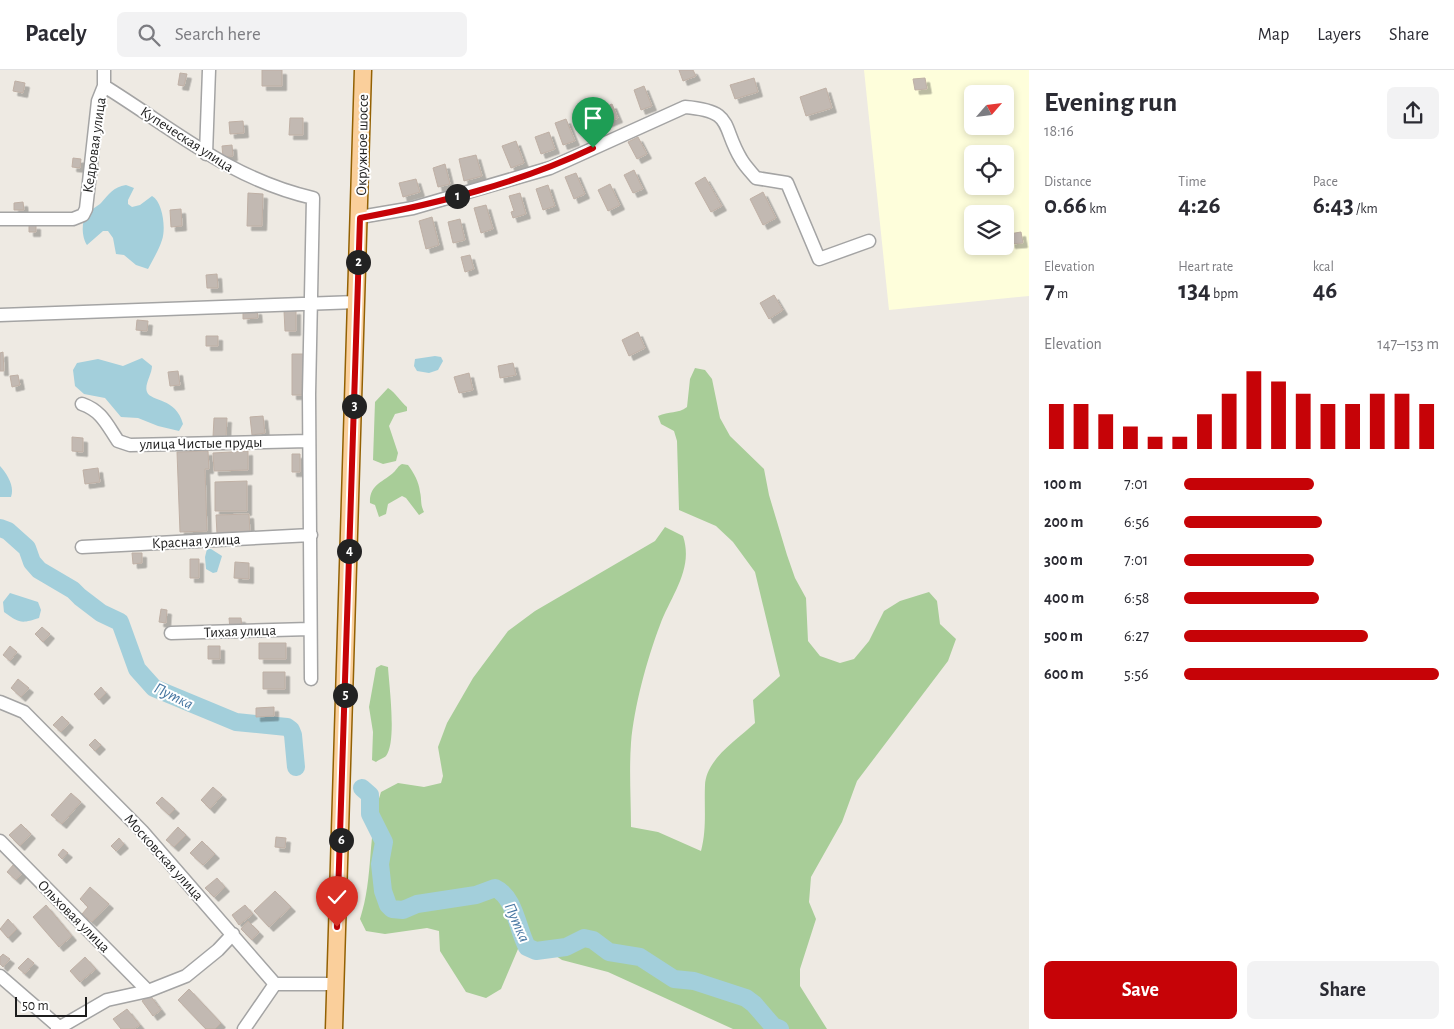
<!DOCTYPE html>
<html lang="en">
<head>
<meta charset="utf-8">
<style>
  body { margin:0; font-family:"Alegreya Sans",sans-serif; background:#f2f2f3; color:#2b2b33; height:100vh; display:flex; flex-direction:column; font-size:19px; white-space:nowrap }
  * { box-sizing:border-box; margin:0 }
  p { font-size:16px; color:#7c7c81 }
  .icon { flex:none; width:28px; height:28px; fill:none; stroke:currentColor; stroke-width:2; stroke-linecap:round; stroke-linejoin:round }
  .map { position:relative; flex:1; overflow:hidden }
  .details { display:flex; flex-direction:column; background:#fff; width:425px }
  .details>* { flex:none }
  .needle { width:32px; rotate:62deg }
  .fabs { position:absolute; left:964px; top:15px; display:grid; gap:10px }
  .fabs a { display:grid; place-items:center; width:50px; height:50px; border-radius:8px; background:#fff; box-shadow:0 2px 8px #0003; font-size:25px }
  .scale { position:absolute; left:15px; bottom:12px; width:72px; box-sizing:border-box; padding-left:5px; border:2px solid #1d1d1d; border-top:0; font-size:14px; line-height:18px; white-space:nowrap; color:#1d1d1d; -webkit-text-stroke:4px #fff; paint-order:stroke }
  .pin { position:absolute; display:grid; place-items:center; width:42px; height:42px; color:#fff; margin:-51px -21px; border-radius:50% 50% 50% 0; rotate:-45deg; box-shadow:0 0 5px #0007 }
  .pin .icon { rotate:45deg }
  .km { position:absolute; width:25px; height:25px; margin:-12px; border-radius:50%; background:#222; color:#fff; font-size:14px; line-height:25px; text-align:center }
  .round { display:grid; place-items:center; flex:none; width:52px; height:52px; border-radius:8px; background:#f2f2f3 }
  .headline { display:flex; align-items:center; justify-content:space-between; height:85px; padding:0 15px }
  h1 { font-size:28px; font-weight:700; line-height:38px }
  .metrics { display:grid; grid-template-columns:repeat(3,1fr); gap:8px; height:85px; padding:5px 15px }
  .metrics div { display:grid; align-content:center }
  .metrics b { font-size:25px; font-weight:700 }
  .metrics small { font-size:14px; font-weight:400 }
  .metrics p { font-size:14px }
  .chart { height:140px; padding:10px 15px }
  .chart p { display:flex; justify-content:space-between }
  .chart svg { width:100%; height:90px; margin-top:5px; stroke:#c60307; stroke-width:6 }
  .button { display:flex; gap:10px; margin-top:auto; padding:10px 15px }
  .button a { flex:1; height:58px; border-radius:8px; background:#c60307; color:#fff; font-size:20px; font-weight:700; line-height:58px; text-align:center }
  .button a+a { background:#f2f2f3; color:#2b2b33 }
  ul { padding:0 15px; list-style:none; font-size:16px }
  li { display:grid; grid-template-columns:80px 60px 1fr; align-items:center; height:38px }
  li i { height:12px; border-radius:6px; background:#c60307 }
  header { display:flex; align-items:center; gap:30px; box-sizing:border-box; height:70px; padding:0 25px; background:#fff; border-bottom:1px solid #e1e1e2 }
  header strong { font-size:24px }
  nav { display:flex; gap:28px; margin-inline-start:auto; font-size:18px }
  .search { width:350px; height:45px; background:#f2f2f3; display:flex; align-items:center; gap:12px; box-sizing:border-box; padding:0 18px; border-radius:8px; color:#7c7c81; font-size:19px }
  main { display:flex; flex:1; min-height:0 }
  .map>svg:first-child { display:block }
  .education { fill:#fefedb; fill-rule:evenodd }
  .forest { fill:#a8cd98 }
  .water { fill:#a3cfdb }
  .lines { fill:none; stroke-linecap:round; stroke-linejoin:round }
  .river { stroke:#a3cfdb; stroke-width:18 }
  .building { fill:#c2b9b2; stroke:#bfb0a5; filter:url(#shadow) }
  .minor-casing { stroke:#a4a4a4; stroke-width:15 }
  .major-casing { stroke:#936103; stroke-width:19 }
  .minor { stroke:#fff; stroke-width:12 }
  .major { stroke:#facf9b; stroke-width:16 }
  .route-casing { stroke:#fff; stroke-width:10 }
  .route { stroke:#c60307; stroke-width:6 }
  .labels { text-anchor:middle; stroke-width:4; stroke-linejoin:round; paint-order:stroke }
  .street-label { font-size:15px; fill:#1d1d1d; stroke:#fff }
  .water-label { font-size:16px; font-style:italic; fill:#4877a2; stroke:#fff }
</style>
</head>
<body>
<header>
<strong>Pacely</strong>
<div class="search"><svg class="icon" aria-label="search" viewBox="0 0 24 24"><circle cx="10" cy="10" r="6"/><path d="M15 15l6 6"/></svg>Search here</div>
<nav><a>Map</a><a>Layers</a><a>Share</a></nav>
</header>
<main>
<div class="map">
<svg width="1029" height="959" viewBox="0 0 1029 959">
  <defs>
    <filter id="shadow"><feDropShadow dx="4.5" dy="4.5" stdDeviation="0" flood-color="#0004"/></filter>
  </defs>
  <rect width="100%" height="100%" fill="#eeeae3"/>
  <path class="education" d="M864,0H1029V226L889,240ZM972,24H1005V56H972ZM972,84H1005V116H972ZM972,144H1005V176H972Z"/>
  <path class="forest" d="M695,298L705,300L712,309L720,348L730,366L764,399L769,425L787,485L795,508L806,528L808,571L820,586L840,593L854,589L869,571L884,541L900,531L929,522L937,531L940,554L956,569L948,591L857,711L842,752L811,807L809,832L816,849L800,899V916L827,959H733L608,902L562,890L535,872L518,879L501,919L486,928L466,922L440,881L439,861L427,858L385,864L366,861L360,849C374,807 367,763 381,722L398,713L424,717L441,713L443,706L438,677L447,653L473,608L508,561L535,541L655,471L665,457L683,466C694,499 671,525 660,555C647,589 634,637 631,673C629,701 631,730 631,757L658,762L701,781C707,758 704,738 705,715C706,689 738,669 755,653L753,630L780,606L755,502L733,472L716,456L679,440L677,371L674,361L661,354L658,346C669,341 678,344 687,337L690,309Z
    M388,318C396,323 400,331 407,337V341L395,344L389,356L398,383L396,391L383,394L373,390L375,332Z
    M402,394L408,395C414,403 419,412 420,422C422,430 420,434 424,442L419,445L406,428L402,426L388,434L386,444L379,447L375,435L370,433C369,414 384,412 394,402C397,399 398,396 402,394Z
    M381,595L388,597C389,615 397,672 386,686C384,688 378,690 376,692L372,690L373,662L369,637L376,598Z"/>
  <path class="water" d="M126,115L134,118L128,130V134L132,137L140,135L152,126C163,132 166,159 162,170C159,180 153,189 148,199L136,195L124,185L116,184L113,168L108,161H103L87,175C82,168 81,153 86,145C89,140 97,137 101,133C109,124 113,117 126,115Z
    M435,286L441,287L443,291L438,300L429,303L417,301L414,296L415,289Z
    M142,288L152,296C152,304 144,315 147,322C151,332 176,327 183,354L179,361L158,356L138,348L121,347L105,328L84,324L75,316L73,300L77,293L98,289L123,296Z
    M0,396C7,404 15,416 11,427H0Z
    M207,479H211L222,486L217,502L213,503L206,499L205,487Z
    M10,523L38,532L41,540L39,548C21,554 19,553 4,542L3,532Z"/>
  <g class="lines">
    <path class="river" d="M0,458L8,461L27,478L32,492L39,500L73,520L80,527L101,543L120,552L137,599L154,618L236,652L287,657L291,660L293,665L296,697
      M362,718L370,725V744L384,772L380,794L383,821L388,835L392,839L403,840L417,834L476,825L495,818C515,827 517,858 527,877L536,881L566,877L584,868L593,870L609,882L640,887L674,909L694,911L746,928L754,934L773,956L780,959"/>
  </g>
  <path class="building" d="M262,0H282V16H262Z
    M679,0H693L696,6L683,11Z
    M180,3L187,4L184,16L178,15Z
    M754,8L758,22L735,29L730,15Z
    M925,8L927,19L915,20L913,9Z
    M15,11L25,13L23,23L13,21Z
    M644,16L652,36L641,40L634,20Z
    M826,18L832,38L806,46L800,27Z
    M612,34L618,48L606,53L600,39Z
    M290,48H303V65H289Z
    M566,49L575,71L563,75L555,53Z
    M243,51L244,63L230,64L229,52Z
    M549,62L555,79L541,84L535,67Z
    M638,67L647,84L637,89L628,72Z
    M516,71L524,93L511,98L502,76Z
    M232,75L233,86L223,87L222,76Z
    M476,85L482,106L464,111L459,89Z
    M73,88L81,89L80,98L72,97Z
    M445,94L450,114L438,117L433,98Z
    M634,100L643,119L633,123L624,105Z
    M576,103L585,124L574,129L565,107Z
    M705,107L722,136L711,142L695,113Z
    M416,109L420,122L403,127L399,113Z
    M610,114L620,135L608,141L598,120Z
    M548,115L555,136L543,140L536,119Z
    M763,122L776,148L763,155L750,129Z
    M248,123L263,124L262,156H247Z
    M520,123L526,144L513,148L511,142L514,141L509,126Z
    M23,132L24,140H14V133Z
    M486,135L493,159L481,163L474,138Z
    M181,139L182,156L171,157L170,140Z
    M432,147L439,175L426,179L419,151Z
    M460,149L465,170L453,173L448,152Z
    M29,155H36V162H29Z
    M1021,162L1023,173L1011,174L1009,164Z
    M470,185L474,199L465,202L461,187Z
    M217,204L218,218H207L206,205Z
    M774,225L783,240L769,249L760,233Z
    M257,240L258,248L243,249V241Z
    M296,240V261H285L284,241Z
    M137,250L148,251L147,261L136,260Z
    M638,262L645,278L629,286L622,270Z
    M206,266H218V276H206Z
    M3,282L4,301H0V283Z
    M292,284H303L302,325H292Z
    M513,293L516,305L500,308L498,296Z
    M178,301L180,315L170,316L168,302Z
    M469,303L473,320L459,323L454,307Z
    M18,305L20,315L12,317L10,306Z
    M263,346L265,363L252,365L250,347Z
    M214,348H227L226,367H213Z
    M72,367L83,368V382L72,381Z
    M208,381L209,399H205L207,461L180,462L177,382Z
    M248,381V400L214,401L213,383Z
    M292,384H300V402H292Z
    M98,398L100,412L85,414L83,400Z
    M247,411V441H215V412Z
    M249,444L250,463L217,464L216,445Z
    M132,483H142V493L133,494Z
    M190,489H199V508H190Z
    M235,492L249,493V509L234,508Z
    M161,539L167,540L166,553L159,552Z
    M229,548H241L242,558L230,559Z
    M42,557L50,564L43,572L35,564Z
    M259,573H286V589H259Z
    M10,576L17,582L10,591L3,585Z
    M208,576H220V589H208Z
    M263,602H285V619H263Z
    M18,609L29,618L21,627L11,618Z
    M101,617L106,623L99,630L94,624Z
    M274,637V646L256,647V638Z
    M62,646L69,653L61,662L53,655Z
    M95,669L101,675L95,681L89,675Z
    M213,717L222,725L210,739L201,730Z
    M71,723L81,732L62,754L51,745Z
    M162,727L175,739L169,745L156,733Z
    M21,754L31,764L20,776L9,765Z
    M178,757L186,765L174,777L166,770Z
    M276,767L286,768L285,778L275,777Z
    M119,768L124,774L116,781L111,776Z
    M202,771L215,784L203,795L190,783Z
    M63,779L68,783L62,789L58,785Z
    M14,794L23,802L16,810L7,802Z
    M217,808L225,817L214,827L205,818Z
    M90,817L109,834L92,852L82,844L88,837L80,829Z
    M275,821L291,837L269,857L254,841Z
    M46,835L72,866L59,877L33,847Z
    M245,835L253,844L239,855L232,845Z
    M8,849L17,859L8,868L0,859Z
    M248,851L259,862L252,870L241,859Z
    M3,884L10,889L3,897L0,894V887Z
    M85,887L96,899L80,912L70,901Z
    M28,888L34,893L25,904L18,898Z
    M189,919L221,953L215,959H206L178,930Z
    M150,925L161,940L153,946L142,931Z
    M127,939L140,955L134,959H121L113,949Z"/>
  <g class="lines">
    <defs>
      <path id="minor" d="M104,16C175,60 230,109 313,128L309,324L311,609
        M206,84L209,0
        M360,147L413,138L550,98L685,37C735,41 721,56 741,89C745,96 751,102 756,108L787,113L819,189L869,171
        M0,149H73L83,145L86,139L98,31L104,16V0
        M0,245L357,232
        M82,334C102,341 107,355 118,371L130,375L309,371
        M82,477L311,465
        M171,563L310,559
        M0,632L24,642L142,761L275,914H335
        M0,771L148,921
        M0,906L60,958
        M57,959L107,930L148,921L186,906L218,880L233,864
        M244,959L275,914"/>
      <path id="major" d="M334,959L363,0"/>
    </defs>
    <use href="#minor" class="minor-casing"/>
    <use href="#major" class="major-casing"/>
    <use href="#minor" class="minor"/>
    <use href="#major" class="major"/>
  </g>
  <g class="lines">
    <defs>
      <path id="route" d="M337,857L360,148C440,133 519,113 593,78"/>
    </defs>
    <use href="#route" class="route-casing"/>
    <use href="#route" class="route"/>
  </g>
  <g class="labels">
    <g class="street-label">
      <text transform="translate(187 69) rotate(33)" y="5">Купеческая улица</text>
      <text transform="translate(94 75) rotate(-82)" y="5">Кедровая улица</text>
      <text transform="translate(362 75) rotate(-89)" y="5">Окружное шоссе</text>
      <text transform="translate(201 373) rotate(-1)" y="5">улица Чистые пруды</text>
      <text transform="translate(196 471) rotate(-3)" y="5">Красная улица</text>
      <text transform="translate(240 561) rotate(-2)" y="5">Тихая улица</text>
      <text transform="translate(164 787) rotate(48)" y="5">Московская улица</text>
      <text transform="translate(74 846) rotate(45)" y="5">Ольховая улица</text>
    </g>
    <g class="water-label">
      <text transform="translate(174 625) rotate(26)" y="6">Путка</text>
      <text transform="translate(518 852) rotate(66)" y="6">Путка</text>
    </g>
  </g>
</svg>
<div class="fabs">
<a><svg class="needle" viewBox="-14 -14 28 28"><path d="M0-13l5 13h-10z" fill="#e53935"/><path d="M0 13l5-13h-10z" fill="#7c7c81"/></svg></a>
<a><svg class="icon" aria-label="locate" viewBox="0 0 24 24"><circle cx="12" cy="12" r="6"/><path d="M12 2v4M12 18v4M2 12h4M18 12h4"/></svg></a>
<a><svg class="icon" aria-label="layers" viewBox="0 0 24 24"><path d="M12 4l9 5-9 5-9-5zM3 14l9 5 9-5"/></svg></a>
</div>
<div class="scale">50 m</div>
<div class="pin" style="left:593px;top:78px;background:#1e9e55"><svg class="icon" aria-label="arrive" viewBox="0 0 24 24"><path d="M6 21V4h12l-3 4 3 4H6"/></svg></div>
<div class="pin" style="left:337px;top:857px;background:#d93025"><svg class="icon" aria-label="check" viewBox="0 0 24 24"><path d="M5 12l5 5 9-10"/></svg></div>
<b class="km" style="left:457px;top:126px">1</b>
<b class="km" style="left:358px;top:192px">2</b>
<b class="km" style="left:354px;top:336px">3</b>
<b class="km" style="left:349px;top:481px">4</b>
<b class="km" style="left:345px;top:625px">5</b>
<b class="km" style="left:341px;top:770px">6</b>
</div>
<section class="details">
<div class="headline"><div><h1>Evening run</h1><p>18:16</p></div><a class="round"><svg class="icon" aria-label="share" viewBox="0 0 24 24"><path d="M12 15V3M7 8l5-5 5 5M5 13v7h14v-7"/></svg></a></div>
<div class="metrics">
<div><p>Distance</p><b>0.66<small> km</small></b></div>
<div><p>Time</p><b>4:26</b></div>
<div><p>Pace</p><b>6:43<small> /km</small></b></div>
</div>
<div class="metrics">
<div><p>Elevation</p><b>7<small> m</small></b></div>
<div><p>Heart rate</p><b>134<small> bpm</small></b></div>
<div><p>kcal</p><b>46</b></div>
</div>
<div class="chart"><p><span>Elevation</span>147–153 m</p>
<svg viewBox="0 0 160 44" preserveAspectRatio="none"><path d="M5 44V22M15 44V22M25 44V27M35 44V33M45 44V38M55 44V38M65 44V27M75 44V17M85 44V6M95 44V11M105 44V17M115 44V22M125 44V22M135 44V17M145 44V17M155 44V22"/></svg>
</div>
<ul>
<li><b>100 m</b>7:01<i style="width:51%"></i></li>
<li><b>200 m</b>6:56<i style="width:54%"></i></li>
<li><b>300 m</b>7:01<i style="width:51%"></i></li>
<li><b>400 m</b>6:58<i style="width:53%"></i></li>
<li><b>500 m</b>6:27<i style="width:72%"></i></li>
<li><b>600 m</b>5:56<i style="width:100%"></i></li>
</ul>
<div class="button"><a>Save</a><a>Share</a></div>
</section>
</main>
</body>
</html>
